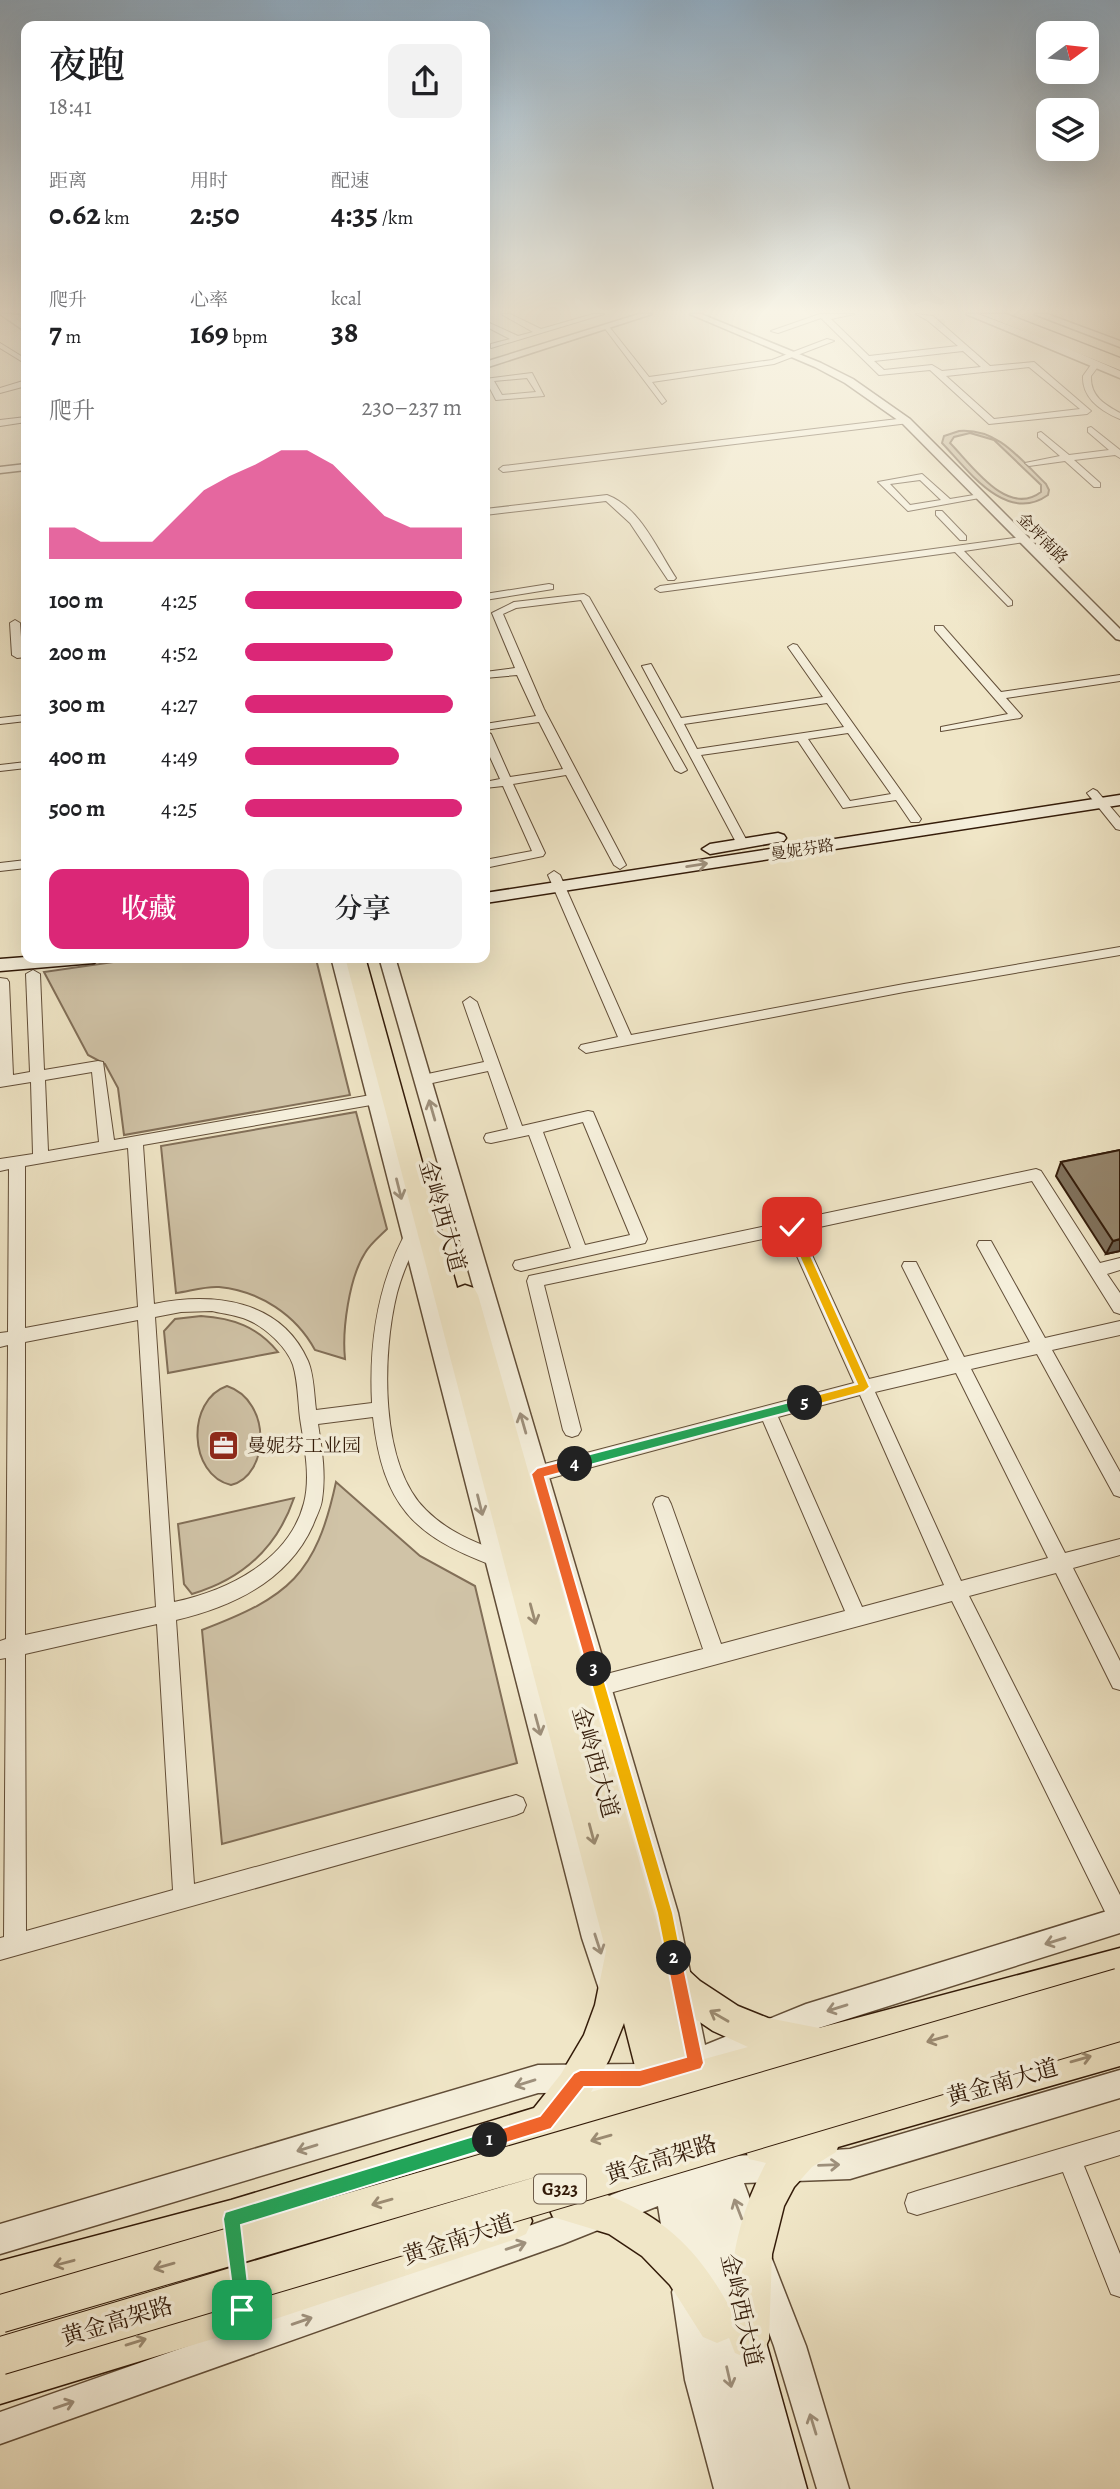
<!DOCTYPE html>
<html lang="zh">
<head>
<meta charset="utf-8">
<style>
  body { margin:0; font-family:Alegreya,"Noto Serif SC",serif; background:#f2f2f2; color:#202124; height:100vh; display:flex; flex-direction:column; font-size:26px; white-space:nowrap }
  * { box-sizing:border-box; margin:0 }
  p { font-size:23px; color:#757577 }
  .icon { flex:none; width:38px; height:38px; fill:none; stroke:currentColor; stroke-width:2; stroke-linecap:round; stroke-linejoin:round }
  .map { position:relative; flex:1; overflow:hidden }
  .drawer { position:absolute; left:21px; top:21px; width:469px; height:942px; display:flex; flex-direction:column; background:#fff; border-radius:14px; box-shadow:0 7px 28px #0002 }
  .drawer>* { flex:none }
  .needle { width:46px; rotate:75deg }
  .controls { position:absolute; left:1036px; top:21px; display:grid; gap:14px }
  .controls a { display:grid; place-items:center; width:63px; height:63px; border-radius:14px; background:#fff; box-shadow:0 7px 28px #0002; font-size:35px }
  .pin { position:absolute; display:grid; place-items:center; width:60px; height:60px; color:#fff; margin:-30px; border-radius:14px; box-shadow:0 4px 10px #0006 }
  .km { position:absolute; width:35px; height:35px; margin:-18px; border-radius:50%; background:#222; color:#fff; font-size:19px; line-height:35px; text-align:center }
  .round { display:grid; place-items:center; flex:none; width:74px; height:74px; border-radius:14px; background:#f2f2f2 }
  .headline { display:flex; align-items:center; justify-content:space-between; height:119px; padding:0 28px }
  h1 { font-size:38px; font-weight:600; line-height:52px }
  .metrics { display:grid; grid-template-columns:repeat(3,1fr); gap:10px; height:119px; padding:7px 28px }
  .metrics div { display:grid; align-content:center }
  .metrics b { font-size:30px; font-weight:600 }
  .metrics small { font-size:19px; font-weight:400 }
  .metrics p { font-size:19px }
  .chart { height:196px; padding:14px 28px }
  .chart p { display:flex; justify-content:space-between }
  .chart svg { width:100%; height:126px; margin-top:7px; fill:#db2777; opacity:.7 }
  .action { display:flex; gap:14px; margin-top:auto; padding:14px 28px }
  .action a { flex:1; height:80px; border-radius:14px; background:#db2777; color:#fff; font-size:28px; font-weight:600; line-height:80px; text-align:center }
  .action a+a { background:#f2f2f2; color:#202124 }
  ul { padding:0 28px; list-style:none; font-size:23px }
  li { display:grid; grid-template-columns:112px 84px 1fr; align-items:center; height:52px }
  li i { height:18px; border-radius:9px; background:#db2777 }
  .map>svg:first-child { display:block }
  .green { fill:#d0c3a7; stroke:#826f58; stroke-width:2; fill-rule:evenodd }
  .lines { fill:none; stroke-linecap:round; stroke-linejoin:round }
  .minor-casing { stroke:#624e38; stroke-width:2 }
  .tertiary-casing { stroke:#624e38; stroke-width:3 }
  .secondary-casing { stroke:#331b09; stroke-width:3 }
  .primary-casing { stroke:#331b09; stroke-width:3 }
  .trunk-casing { stroke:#331b09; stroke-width:3 }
  .minor { fill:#f5efdb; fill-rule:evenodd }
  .tertiary { fill:#f5efdb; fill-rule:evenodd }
  .secondary { fill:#f5efdb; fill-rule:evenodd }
  .primary { fill:#f0e6c7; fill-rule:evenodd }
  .trunk { fill:#f0e6c7; fill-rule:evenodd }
  .trunk-bridge-casing { stroke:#331b09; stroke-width:39; stroke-linecap:butt }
  .trunk-bridge { stroke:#f0e6c7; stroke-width:37 }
  .wall { fill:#80725d; stroke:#331b09; stroke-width:2 }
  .shaded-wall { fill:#685d4c; stroke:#331b09; stroke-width:2 }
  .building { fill:#95856c; stroke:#331b09; stroke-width:2 }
  .oneway { stroke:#9e907c }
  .oneway2 { stroke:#9b8b72 }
  .split-1 { fill:#22a559; stroke:#fff; stroke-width:2 }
  .split-2 { fill:#f0652b; stroke:#fff; stroke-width:2 }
  .split-3 { fill:#f5b400; stroke:#fff; stroke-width:2 }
  .split-4 { fill:#f0652b; stroke:#fff; stroke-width:2 }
  .split-5 { fill:#22a559; stroke:#fff; stroke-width:2 }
  .split-6 { fill:#f5b400; stroke:#fff; stroke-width:2 }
  .labels { text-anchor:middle; stroke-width:7; stroke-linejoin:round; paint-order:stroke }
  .far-street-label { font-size:16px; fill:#331b09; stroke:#f5efdb }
  .shield { fill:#f5efdb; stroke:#6d5b48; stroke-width:2 }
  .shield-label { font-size:18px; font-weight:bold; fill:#331b09 }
  .poi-label { font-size:19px; fill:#331b09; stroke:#f5efdb; text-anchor:start }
  .near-street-label { font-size:23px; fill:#331b09; stroke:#f5efdb }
</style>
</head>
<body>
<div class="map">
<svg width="1120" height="2489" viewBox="0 0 1120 2489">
  <rect width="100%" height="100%" fill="#f0e6c7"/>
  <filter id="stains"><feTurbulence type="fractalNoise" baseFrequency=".00286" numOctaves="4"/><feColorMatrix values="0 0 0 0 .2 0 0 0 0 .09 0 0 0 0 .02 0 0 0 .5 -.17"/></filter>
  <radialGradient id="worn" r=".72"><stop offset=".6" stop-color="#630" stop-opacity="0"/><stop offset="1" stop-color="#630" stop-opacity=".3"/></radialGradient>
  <path class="green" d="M959,431C998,428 1020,459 1046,484L1049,490L1048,495C1006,525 967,469 942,443L944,436ZM970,433L994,440L1041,485V492C1007,518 971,464 950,443L954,437Z
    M148,957L316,959L350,1095L124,1135L118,1088L105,1064L88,1055L44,972Z
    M356,1112L387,1229C380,1236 370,1244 365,1253C349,1278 342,1330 345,1359L315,1350C296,1315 260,1291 219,1287C206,1286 190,1291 176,1293L161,1146Z
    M201,1316C233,1318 258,1327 278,1352L168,1373L164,1331L175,1319Z
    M227,1386C272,1401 270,1475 231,1485C188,1475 186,1400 227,1386Z
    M336,1482L420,1556L475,1586L517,1763L222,1844L202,1630C289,1597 316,1575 336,1482Z
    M294,1498C277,1548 243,1579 192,1594L184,1584L178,1524Z"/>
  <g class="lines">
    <defs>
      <path id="minor" d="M501,314H510L541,329L593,314H604L491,348V344L510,339L485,326V321L518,336L533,332Z
        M820,314H854L831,319L869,356L958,346L927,320L916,314L933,316L990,366L1034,362L1091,411L1087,414L989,424L930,370L879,375L821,318L778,333L771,331ZM963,351L981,367L942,371L932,365L884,370L874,361ZM1029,367L1080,409L994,419L946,376Z
        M607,324L649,377L772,360L827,339L834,341L774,364L652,382L666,401L662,404L603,326Z
        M0,343L26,359V364L0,348Z
        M1093,362L1100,364L1091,376C1090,396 1104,404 1120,413V419C1101,411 1082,398 1083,376Z
        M532,373L544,396L496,400L485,379ZM527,378L536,392L502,395L494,381Z
        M23,381H26V386L0,393V388Z
        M26,417V422L0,426V420Z
        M906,418L910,421L909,423L503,472L499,469L503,466Z
        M1091,427L1120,450V458L1115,455L1074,460L1100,483V487H1094L1065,461L1029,466L1025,463L1060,456L1038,437V433L1041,432L1069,455L1109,450L1088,432V428Z
        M922,474L950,499L980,494L985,497L908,511L878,482ZM920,480L941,500L910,505L890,484Z
        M607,495C640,507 658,551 676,578L674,580H668L630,523L606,501L485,515V509Z
        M936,511H942L966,536V540H960L936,515Z
        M1022,537L1027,540L1025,542L964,551L1012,601V605L1008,606L955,552L660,592L655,589L660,586Z
        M549,584L553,585V589L485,600V594Z
        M584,594L589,597L687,770L681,773L675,770L581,600L516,608L503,614L544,709L626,865L620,869L614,865L566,775L513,784L545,853L543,856L485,868V860L532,851L503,786L485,788V782L500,779L485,746V731L491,734L510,777L563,769L539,722L485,730V724L536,716L517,675L485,678V672L515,668L492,613L514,602Z
        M15,620L20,623L22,651H26V657L17,658L12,655L10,623Z
        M935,626H943L1001,692L1120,675V681L1006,698L1022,716L1020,718L941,731V727L1008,714L935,630Z
        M793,644L797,645L921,819L919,822H911L896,800L843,808L798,741L701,755L748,843L742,847L738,846L642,666L651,664L681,718L823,697L788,647ZM827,703L844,727L697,749L684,724ZM848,733L891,794L850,801L808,739Z
        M26,715V721L0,724V718Z
        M26,762V768L0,771V765Z
        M1093,789L1097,791L1120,818V830L1116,829L1087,793Z
        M26,860V868L0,871V863Z
        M554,871L560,875L631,1035L904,984L1120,947V955L904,992L586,1053L579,1048L581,1045L618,1037L548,875Z
        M33,970L40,974L44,1070L98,1061L103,1062L114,1140L388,1092L393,1093L395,1097L388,1102L143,1145L154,1304C212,1292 281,1299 308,1361C314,1375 314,1395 316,1410L372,1403C369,1343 377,1287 405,1234H417L419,1238C410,1256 402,1274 397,1293C382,1353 379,1464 426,1510C447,1531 473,1542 501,1552L503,1558L501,1564L494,1566C413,1536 383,1505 373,1417L318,1424C322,1450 326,1474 322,1500C321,1508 316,1517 313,1525C288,1581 232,1607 176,1620L194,1884L516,1795L523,1798L526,1805L523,1812L516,1815L0,1960V1938L4,1937L6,1658L0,1659V1641L6,1639L8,1345L0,1347V1333L8,1332L9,1169L0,1171V1159L33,1154L31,1082L0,1087V978L7,979L9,982L13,1075L30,1072L26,974ZM92,1072L99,1142L48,1151L45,1080ZM128,1148L138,1307L25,1328V1166ZM212,1311C224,1314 237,1315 248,1320C265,1327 287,1347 293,1365C298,1381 298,1401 300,1418C304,1445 311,1476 304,1503C289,1561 227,1591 174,1602L155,1317L181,1312ZM138,1320L156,1607L25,1635V1342ZM157,1624L173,1890L26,1931L25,1654Z
        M470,997L477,1002L522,1126L588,1111L593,1112L647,1239L645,1243L521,1271L515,1269L513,1265L515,1261L571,1248L529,1135L491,1143L486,1142L484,1138L486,1134L508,1129L488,1071L423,1085L416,1080L423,1075L484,1062L463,1002ZM583,1122L630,1235L585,1245L543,1132Z
        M1036,1169L1041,1171L1100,1263L1120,1258V1270L1107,1274L1120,1293V1314L1114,1312L1032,1181L801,1231L869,1379L949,1360L902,1266L904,1262H916L964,1357L1030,1342L977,1245L979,1241H991L1045,1338L1120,1321V1335L1052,1350L1120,1472V1497L1114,1495L1037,1354L971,1369L1065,1553L1120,1539V1555L1073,1568L1120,1661V1690L1113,1688L1056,1573L969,1596L1120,1895V1929L1112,1926L952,1601L591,1698L584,1695L581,1688L584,1681L591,1678L703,1649L653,1504L656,1498L662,1496L668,1498L671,1504L721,1644L845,1611L763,1421L529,1484L523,1482L520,1476L523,1470L529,1468L854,1383L787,1234L544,1285L581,1430L578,1435L572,1437L566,1435L563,1430L527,1281L529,1276ZM956,1373L1048,1558L961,1581L875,1392ZM860,1395L944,1585L862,1607L778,1417Z
        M1120,2131V2155L1084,2166L1120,2254V2297L1111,2294L1063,2172L917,2215L908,2212L905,2203L908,2194L917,2191Z"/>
      <path id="tertiary" d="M0,314H9L26,325V332Z
        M639,314H652L485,368V362Z
        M690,314H701L821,363L853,379L910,419L1120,629V640L1116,639L902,423L845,383L815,367Z
        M966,314H978L1054,342L1120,371V378Z
        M1034,314H1047L1120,341V347Z
        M26,464V470L0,473V467Z
        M331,957H347L608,1938L625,1985L621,1995L611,1999L601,1995L582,1938Z
        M379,957H395L678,1913L705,2045L806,2004L1120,1907V1933L806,2032L695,2077L640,2092L538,2093L0,2254V2224L538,2065L640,2064L679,2053L652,1913Z
        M1120,2070V2098L850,2179L744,2183L766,2242L762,2253L751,2257L740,2253L717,2189L703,2185L698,2175L703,2165L708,2162L702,2138L706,2128L716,2124L726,2128L735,2156L850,2149Z
        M680,2168L690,2173L695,2183L690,2193L685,2195L697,2262L693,2273L682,2277L671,2273L667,2262L658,2206L563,2244L0,2444V2412L563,2214Z
        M761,2255L772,2259L806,2346L849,2489H817L774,2346L746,2270L750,2259Z
        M687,2277L698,2281L702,2292L717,2380L746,2489H714L685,2380L672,2292L676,2281Z"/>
      <path id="secondary" d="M1120,795V805L485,903V893Z
        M778,833L784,835L786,838L784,841L710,854L702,849L710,844Z
        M26,957H103L94,963L0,971V959Z
        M706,2144L717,2149L722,2160L755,2294L750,2306L738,2311L729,2307L733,2323L735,2317L747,2312L759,2317L807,2489H742L715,2391L663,2168L668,2157L679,2152L691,2158L695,2149Z"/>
      <path id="primary" d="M9,314L26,316V325Z
        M981,314H997L1120,362V370Z
        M345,957H365L457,1288L465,1285L474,1288L478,1295L664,1948L700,1981L738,2006L768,2018L819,2028L1120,1948V1982L706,2095L715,2126L710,2139L697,2144L686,2140L683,2146L670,2151L657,2146L646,2112L231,2238L0,2299V2261L231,2200L534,2108L561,2074L584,2035L595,2005L606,1951ZM682,2010L713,2031L748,2047L697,2061ZM624,2023L638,2078L591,2092L609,2060Z
        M1120,2030V2066L838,2147L836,2152L812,2167L794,2187L784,2206L772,2254L769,2339L763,2353L749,2359L735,2353L729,2338L717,2343L703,2337L670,2285L642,2256L609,2234L553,2217L547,2204L553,2191C571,2183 591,2188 610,2196C668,2220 699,2252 729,2306C731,2255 741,2209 766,2163L749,2159L744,2146L749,2133L858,2106Z
        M513,2202L526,2208L532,2221L526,2234L513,2240L242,2330L0,2404V2364L242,2290Z"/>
      <path id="trunk" d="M990,314H1006L1120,358V366Z"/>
    </defs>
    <use href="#minor" class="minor-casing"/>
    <use href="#tertiary" class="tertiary-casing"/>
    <use href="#secondary" class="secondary-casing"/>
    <use href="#primary" class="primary-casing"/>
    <use href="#trunk" class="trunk-casing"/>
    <use href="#minor" class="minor"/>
    <use href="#tertiary" class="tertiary"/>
    <use href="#secondary" class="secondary"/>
    <use href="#primary" class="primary"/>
    <use href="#trunk" class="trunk"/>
    <defs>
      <path id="trunk-bridge" d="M0,2314L1120,1987
        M0,2356L1120,2022"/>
    </defs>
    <use href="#trunk-bridge" class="trunk-bridge-casing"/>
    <use href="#trunk-bridge" class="trunk-bridge"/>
  </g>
  <path class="wall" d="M1120,1150V1251L1106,1254L1056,1176L1061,1162Z"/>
  <path class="shaded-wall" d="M1120,1239V1251L1106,1254L1113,1241Z"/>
  <path class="building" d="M1120,1150V1239L1113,1241L1061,1162Z"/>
  <defs><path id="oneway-shaft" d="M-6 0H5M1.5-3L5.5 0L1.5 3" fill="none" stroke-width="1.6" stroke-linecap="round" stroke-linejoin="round" transform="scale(1.75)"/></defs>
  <g class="oneway">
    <use href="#oneway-shaft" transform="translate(697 865) rotate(-9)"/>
    <use href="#oneway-shaft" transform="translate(432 1110) rotate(-106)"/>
    <use href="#oneway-shaft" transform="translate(399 1189) rotate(76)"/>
    <use href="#oneway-shaft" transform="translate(523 1423) rotate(-106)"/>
    <use href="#oneway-shaft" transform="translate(480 1505) rotate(76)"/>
    <use href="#oneway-shaft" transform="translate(538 1725) rotate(75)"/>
    <use href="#oneway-shaft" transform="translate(1055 1941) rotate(163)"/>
    <use href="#oneway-shaft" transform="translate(598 1944) rotate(72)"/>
    <use href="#oneway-shaft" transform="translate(837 2008) rotate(163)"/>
    <use href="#oneway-shaft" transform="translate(525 2083) rotate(163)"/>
    <use href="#oneway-shaft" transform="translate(307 2148) rotate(163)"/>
    <use href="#oneway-shaft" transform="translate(829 2165) rotate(-2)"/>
    <use href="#oneway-shaft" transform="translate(738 2209) rotate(-111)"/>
    <use href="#oneway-shaft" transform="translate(516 2246) rotate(-19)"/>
    <use href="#oneway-shaft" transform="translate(302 2321) rotate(-19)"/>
    <use href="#oneway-shaft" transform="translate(729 2377) rotate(77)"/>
    <use href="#oneway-shaft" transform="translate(64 2405) rotate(-19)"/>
    <use href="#oneway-shaft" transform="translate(813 2424) rotate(-107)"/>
  </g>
  <g class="oneway2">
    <use href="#oneway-shaft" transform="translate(533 1614) rotate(75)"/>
    <use href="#oneway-shaft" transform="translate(592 1834) rotate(75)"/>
    <use href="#oneway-shaft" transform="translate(719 2016) rotate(-150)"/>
    <use href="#oneway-shaft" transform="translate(937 2039) rotate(164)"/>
    <use href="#oneway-shaft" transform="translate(1081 2059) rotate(-16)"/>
    <use href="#oneway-shaft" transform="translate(601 2138) rotate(164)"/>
    <use href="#oneway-shaft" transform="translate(382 2202) rotate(164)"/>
    <use href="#oneway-shaft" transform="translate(64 2263) rotate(165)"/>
    <use href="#oneway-shaft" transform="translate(164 2266) rotate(164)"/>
    <use href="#oneway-shaft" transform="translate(136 2342) rotate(-17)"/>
  </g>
  <linearGradient id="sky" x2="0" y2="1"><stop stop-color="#91acc1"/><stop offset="0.47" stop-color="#f8f4e6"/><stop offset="1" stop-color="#f8f4e6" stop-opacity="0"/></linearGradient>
  <rect width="1120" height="662" fill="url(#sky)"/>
  <path class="split-1" d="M490,2131L496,2134L498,2140L496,2146L490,2148L241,2225L251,2310L248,2317L242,2319L236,2317L223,2219L225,2212Z"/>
  <path class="split-2" d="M674,1950L679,1952L682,1958L704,2063L701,2069L640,2087H584L551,2129L490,2148L484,2146L481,2140L484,2134L540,2116L574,2073L580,2070H640L686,2057L666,1958L668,1952Z"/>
  <path class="split-3" d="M594,1662L601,1669L673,1913L682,1958L679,1963L674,1966L668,1963L666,1958L657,1913L587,1669Z"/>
  <path class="split-4" d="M575,1458L581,1464L579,1468L545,1477L601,1669L594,1676L587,1669L531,1474L537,1468Z"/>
  <path class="split-5" d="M805,1398L811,1403L805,1408L575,1469L569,1464L575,1458Z"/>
  <path class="split-6" d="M792,1223L798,1227L870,1387L864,1392L805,1408L799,1403L801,1399L857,1384L786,1227Z"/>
  <defs>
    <symbol id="office-square" viewBox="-11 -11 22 22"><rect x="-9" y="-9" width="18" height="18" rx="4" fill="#8f2418" stroke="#f5efdb"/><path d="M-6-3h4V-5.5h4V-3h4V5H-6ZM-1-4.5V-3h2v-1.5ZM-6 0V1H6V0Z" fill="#fff"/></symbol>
  </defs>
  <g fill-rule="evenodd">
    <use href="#office-square" x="206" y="1428" width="35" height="35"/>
  </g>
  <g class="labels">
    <g class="far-street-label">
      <text transform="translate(1043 538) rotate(45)" y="6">金坪南路</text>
      <text transform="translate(802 849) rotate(-9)" y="6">曼妮芬路</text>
    </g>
    <rect class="shield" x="534" y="2174.5" width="52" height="29" rx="5"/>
    <g class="shield-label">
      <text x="560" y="2195">G323</text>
    </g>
    <g class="poi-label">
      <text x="247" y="1452">曼妮芬工业园</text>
    </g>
    <g class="near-street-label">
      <text transform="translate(443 1216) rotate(74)" y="8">金岭西大道</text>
      <text transform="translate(596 1762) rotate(74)" y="8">金岭西大道</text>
      <text transform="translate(1002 2082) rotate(-16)" y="8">黄金南大道</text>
      <text transform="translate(661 2159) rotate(-17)" y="8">黄金高架路</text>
      <text transform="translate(458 2239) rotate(-18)" y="8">黄金南大道</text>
      <text transform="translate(742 2310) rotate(77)" y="8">金岭西大道</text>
      <text transform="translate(117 2321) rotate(-17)" y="8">黄金高架路</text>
    </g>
  </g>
  <rect width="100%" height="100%" filter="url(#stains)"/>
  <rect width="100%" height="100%" fill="url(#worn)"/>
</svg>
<div class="controls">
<a><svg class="needle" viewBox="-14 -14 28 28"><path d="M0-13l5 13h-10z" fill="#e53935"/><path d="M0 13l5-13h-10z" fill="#757577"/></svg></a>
<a><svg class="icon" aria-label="layers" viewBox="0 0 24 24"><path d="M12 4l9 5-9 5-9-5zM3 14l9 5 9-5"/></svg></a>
</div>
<div class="pin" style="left:242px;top:2310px;background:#1e9e55"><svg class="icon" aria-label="arrive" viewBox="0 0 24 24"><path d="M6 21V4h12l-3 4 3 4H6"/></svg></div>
<div class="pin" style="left:792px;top:1227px;background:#d93025"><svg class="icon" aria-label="check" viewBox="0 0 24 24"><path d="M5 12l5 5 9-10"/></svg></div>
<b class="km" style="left:490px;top:2140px">1</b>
<b class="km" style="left:674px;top:1958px">2</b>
<b class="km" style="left:594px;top:1669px">3</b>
<b class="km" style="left:575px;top:1464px">4</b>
<b class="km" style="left:805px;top:1403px">5</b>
<section class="drawer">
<div class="headline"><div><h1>夜跑</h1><p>18:41</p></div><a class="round"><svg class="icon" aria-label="share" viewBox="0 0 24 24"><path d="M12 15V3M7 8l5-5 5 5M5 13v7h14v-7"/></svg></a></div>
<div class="metrics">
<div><p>距离</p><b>0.62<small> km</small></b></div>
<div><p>用时</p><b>2:50</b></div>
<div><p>配速</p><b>4:35<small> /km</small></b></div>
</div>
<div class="metrics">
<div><p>爬升</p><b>7<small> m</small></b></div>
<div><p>心率</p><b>169<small> bpm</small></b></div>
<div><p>kcal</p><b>38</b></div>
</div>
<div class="chart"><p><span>爬升</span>230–237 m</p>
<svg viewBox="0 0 160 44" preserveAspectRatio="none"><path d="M0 44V33L10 33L20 38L30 38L40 38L50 29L60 20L70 15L80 11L90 6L100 6L110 11L120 20L130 29L140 33L150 33L160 33V44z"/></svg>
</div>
<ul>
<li><b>100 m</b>4:25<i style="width:100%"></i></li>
<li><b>200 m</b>4:52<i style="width:68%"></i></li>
<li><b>300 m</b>4:27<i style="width:96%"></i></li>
<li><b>400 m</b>4:49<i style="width:71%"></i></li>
<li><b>500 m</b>4:25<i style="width:100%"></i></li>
</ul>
<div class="action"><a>收藏</a><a>分享</a></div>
</section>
</div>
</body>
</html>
